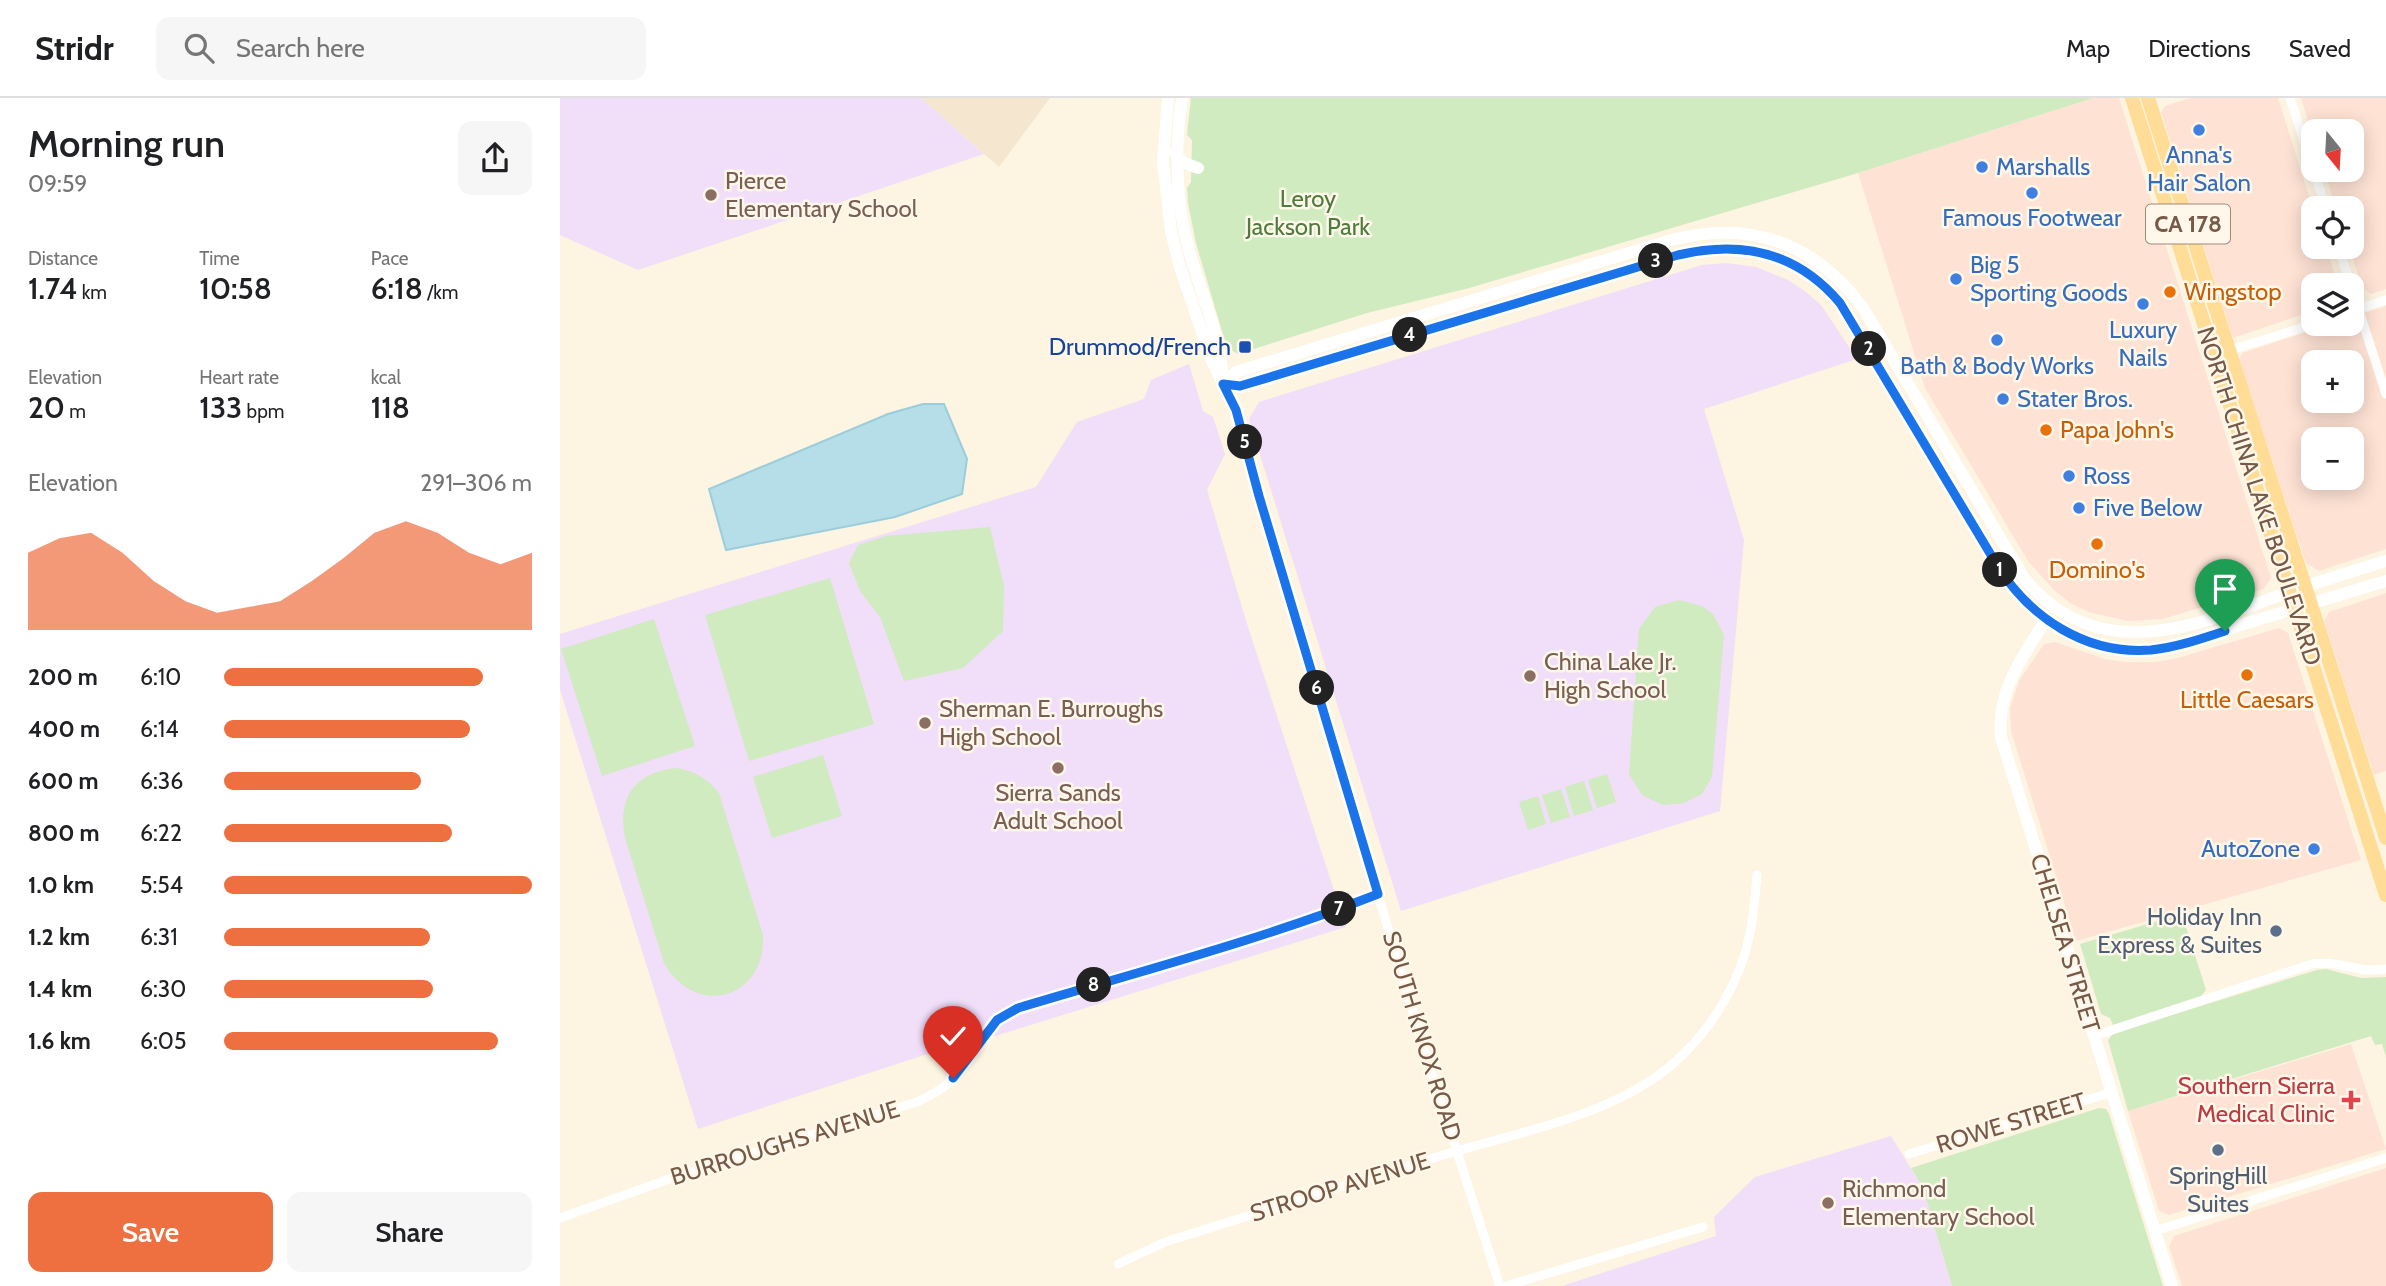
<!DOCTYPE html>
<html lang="en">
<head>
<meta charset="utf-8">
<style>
  body { margin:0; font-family:Cabin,sans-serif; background:#f6f6f6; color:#202124; height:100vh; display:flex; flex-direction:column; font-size:26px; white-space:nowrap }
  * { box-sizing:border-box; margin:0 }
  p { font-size:23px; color:#757577 }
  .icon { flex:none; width:38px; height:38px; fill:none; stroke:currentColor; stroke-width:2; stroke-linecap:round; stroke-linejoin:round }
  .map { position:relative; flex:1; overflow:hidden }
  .side { display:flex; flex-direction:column; background:#fff; width:560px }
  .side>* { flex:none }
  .needle { width:46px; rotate:162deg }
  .fabs { position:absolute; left:1741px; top:21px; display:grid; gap:14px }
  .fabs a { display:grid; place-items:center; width:63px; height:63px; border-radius:14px; background:#fff; box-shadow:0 4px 18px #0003; font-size:35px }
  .pin { position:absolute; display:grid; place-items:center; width:60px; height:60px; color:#fff; margin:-72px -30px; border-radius:50% 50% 50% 0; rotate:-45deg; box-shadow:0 0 7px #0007 }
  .pin .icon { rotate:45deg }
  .km { position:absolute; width:35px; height:35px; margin:-18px; border-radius:50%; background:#222; color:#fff; font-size:19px; line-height:35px; text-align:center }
  .round { display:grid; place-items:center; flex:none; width:74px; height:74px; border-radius:14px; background:#f6f6f6 }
  .head { display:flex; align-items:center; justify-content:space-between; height:119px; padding:0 28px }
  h1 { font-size:38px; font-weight:600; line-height:52px }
  .figures { display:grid; grid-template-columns:repeat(3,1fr); gap:10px; height:119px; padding:7px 28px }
  .figures div { display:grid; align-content:center }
  .figures b { font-size:30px; font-weight:600 }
  .figures small { font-size:19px; font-weight:400 }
  .figures p { font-size:19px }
  .chart { height:196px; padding:14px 28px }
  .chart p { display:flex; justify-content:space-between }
  .chart svg { width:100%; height:126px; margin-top:7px; fill:#ee6f40; opacity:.7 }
  .button { display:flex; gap:14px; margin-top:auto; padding:14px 28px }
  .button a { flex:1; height:80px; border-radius:14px; background:#ee6f40; color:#fff; font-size:28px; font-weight:600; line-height:80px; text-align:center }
  .button a+a { background:#f6f6f6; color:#202124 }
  ul { padding:0 28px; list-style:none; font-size:23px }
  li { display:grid; grid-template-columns:112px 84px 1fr; align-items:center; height:52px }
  li i { height:18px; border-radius:9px; background:#ee6f40 }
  header { display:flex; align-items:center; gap:42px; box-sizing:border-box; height:98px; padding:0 35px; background:#fff; border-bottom:2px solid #e0e0e0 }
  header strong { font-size:33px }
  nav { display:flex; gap:38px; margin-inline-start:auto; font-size:24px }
  .search { width:490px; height:63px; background:#f6f6f6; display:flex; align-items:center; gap:18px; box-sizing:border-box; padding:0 24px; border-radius:14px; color:#757577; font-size:26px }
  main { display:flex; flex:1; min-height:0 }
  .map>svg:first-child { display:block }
  .residential { fill:#f5e6cf }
  .commercial { fill:#fee3d4; fill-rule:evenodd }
  .education { fill:#f1def9 }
  .green { fill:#cfebbf }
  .water { fill:#b5dee8; stroke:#9bcdda; stroke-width:2 }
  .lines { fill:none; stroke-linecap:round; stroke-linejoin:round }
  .street { stroke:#fff; stroke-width:9 }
  .secondary { stroke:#fff; stroke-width:12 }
  .primary { stroke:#ffdd97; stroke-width:14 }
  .route-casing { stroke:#fff; stroke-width:14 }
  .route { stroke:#1a73e8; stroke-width:9 }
  .shop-dot { fill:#3f7fe0; stroke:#fff7e9; stroke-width:2.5 }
  .education-dot { fill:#8d6e63; stroke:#fff7e9; stroke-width:2.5 }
  .food-dot { fill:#e8710a; stroke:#fff7e9; stroke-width:2.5 }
  .transit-dot { fill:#1a4fb4; stroke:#fff7e9; stroke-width:2.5 }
  .service-dot { fill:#5c6f8a; stroke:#fff7e9; stroke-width:2.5 }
  .health-dot { fill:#e0444e; stroke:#fff7e9; stroke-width:2.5 }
  .labels { text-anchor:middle; stroke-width:5; stroke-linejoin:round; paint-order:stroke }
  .shield { fill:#fff7e9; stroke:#9f8978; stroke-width:2 }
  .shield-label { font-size:23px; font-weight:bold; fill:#765a47 }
  .shop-label { font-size:24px; fill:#366cbe; stroke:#fff7e9; text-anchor:start }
  .education-label { font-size:24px; fill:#785e54; stroke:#fff7e9; text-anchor:start }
  .park-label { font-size:24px; fill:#4d7c3e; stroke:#fff7e9 }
  .food-label { font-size:24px; fill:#c56008; stroke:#fff7e9; text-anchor:start }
  .transit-label { font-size:24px; fill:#164399; stroke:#fff7e9; text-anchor:end }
  .street-label { font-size:24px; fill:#765a47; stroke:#fff7e9 }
  .service-label { font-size:24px; fill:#4e5e75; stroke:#fff7e9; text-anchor:end }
  .health-label { font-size:24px; fill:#be3a42; stroke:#fff7e9; text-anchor:end }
</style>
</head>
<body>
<header>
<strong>Stridr</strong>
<div class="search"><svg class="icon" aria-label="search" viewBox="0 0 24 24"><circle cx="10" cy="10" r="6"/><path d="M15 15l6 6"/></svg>Search here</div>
<nav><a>Map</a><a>Directions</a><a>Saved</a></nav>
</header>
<main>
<section class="side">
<div class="head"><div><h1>Morning run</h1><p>09:59</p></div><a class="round"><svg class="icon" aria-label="share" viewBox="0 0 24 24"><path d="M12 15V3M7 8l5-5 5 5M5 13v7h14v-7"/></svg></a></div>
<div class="figures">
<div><p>Distance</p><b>1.74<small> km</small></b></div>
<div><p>Time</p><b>10:58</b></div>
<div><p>Pace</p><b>6:18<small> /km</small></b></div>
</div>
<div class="figures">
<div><p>Elevation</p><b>20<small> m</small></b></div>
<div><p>Heart rate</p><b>133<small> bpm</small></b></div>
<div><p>kcal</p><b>118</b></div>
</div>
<div class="chart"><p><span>Elevation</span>291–306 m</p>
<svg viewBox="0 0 160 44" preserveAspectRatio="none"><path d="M0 44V17L10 12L20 10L30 17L40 27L50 34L60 38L70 36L80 34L90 27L100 19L110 10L120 6L130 10L140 17L150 21L160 17V44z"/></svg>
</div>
<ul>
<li><b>200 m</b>6:10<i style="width:84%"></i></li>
<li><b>400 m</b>6:14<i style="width:80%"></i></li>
<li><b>600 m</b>6:36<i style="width:64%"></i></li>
<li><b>800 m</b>6:22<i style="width:74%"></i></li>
<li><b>1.0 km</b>5:54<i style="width:100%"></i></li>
<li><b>1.2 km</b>6:31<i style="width:67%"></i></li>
<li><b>1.4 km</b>6:30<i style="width:68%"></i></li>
<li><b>1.6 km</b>6:05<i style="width:89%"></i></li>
</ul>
<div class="button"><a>Save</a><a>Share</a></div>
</section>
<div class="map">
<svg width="1826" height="1188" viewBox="0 0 1826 1188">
  <rect width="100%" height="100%" fill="#fdf4e1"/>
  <path class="residential" d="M361,0H490L439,69Z"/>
  <path class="commercial" d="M1533,0H1559L1711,480L1704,491L1602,521L1567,523L1529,514L1510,505L1494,492L1468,463L1365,290L1298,75Z
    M1630,0H1718L1753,111L1754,149H1766L1778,187H1754L1753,213L1673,240L1601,14L1605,8Z
    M1741,0H1826V191L1811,196L1802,190L1789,149H1792V110H1776L1764,72H1792V33H1754L1753,40Z
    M1826,208V451L1759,473L1746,465L1679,262L1682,255L1771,226H1792V219ZM1754,264H1792V303H1754ZM1754,341H1792V380H1754Z
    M1826,495V673L1814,677L1764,523L1769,514Z
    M1719,530L1728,535L1801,762L1516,843L1451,633L1450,610L1459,583L1484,546L1495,544L1545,561L1565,564H1596L1618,560Z
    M1791,946L1826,1051L1609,1117L1599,1113L1568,1013Z
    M1826,1070V1188H1622L1609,1149L1614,1138Z"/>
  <path class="education" d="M0,0H361L424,56L78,172L0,137Z
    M1166,165L1196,169L1228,182L1246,194L1261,207L1297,261L1144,311L1184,442L1160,713L841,813L689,321L699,304L1142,167Z
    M629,266L643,313L653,319L665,356L647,392L687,526L786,829L432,939L413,925L392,948L138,1031L0,592V536L476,389L517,324L584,301L591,282Z
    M1331,1038L1363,1090L1392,1188H1002L1156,1138L1154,1119L1195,1079Z"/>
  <path class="green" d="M631,0H1533L1298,75L909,190L807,215L678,256L667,250L636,145L628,105L627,90L631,84L632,42L627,37Z
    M430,429L444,488L443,533L403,570L344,583L320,519L300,493L289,465L298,447L326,438Z
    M270,480L314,626L189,663L145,517Z
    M1119,502L1142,508L1153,516L1164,537L1152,679L1142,696L1124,705L1103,707L1082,697L1069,676L1079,531L1095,509Z
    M94,521L135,648L42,678L1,551Z
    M263,657L282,718L212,740L193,679Z
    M117,670C136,674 147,680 159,695L203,837C206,901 136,921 104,865L65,740C57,699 75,674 117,670Z
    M1047,676L1056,704L1037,710L1028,682Z
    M1024,683L1033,712L1014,718L1005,689Z
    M1001,691L1010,719L991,725L982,697Z
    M978,698L986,726L968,732L959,704Z
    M1622,816L1646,892L1638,902L1553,927L1550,920L1541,916L1520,846Z
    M1766,871L1801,880L1826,879V959L1822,946L1815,947L1811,938L1568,1013L1548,942L1554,935L1757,872Z
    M1539,1010L1546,1011L1549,1016L1603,1188H1392L1363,1090L1351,1070Z"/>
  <path class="water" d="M363,306H384L407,361L402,396L335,419L166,452L149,391L328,316Z"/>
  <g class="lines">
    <path class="street" d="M1730,0L1766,110
      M1778,149L1791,187
      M1792,191L1826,296
      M1792,213L1826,202
      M1668,253L1754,226
      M663,286L676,312L699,398L861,941L940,1188
      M1534,938L1752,866C1781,862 1799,876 1826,871
      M1349,1056L1553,994
      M0,1120L115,1079L357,1004C371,997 384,991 394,979C417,953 425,926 458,910C578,874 701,842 818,796
      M1595,1133L1826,1060
      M558,1166L605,1144C697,1115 790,1086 883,1057C959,1034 1058,1017 1117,962C1153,930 1181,882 1190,835C1194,816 1195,796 1197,777
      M946,1188L1143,1129"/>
    <path class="secondary" d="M608,0L603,64L611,133L619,166L651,261L663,286
      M622,0C614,52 616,106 630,156C642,198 661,239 663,282
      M615,55L622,64L638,70
      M663,286L676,274L1115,141C1192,122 1256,146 1303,210L1464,480C1537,570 1638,528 1729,494C1761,483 1794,473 1826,463
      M663,286L680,288L1118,157C1181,141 1237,155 1280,205L1448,485C1492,534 1538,559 1605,550L1826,483
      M1486,522C1463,558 1436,594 1441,639L1612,1188"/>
    <path class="primary" d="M1572,0L1826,797
      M1588,0L1826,740"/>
  </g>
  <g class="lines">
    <defs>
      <path id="route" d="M393,980L437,922L458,910C578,874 701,842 818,796L699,398L676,312L663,286L680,288L1118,157C1181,142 1237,154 1280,205L1437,467C1470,520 1526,557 1591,552C1617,549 1641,541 1665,533"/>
    </defs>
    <use href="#route" class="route-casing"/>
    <use href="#route" class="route"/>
  </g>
  <g class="shop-dot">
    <circle cx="1639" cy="32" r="7"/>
    <circle cx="1422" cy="69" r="7"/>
    <circle cx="1472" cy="95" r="7"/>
    <circle cx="1396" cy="181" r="7"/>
    <circle cx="1583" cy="206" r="7"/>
    <circle cx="1437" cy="242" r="7"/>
    <circle cx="1443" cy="301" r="7"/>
    <circle cx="1509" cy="378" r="7"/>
    <circle cx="1519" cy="410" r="7"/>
    <circle cx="1754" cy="751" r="7"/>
  </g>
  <g class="education-dot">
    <circle cx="151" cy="97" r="7"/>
    <circle cx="970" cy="578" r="7"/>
    <circle cx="365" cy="625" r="7"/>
    <circle cx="498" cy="670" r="7"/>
    <circle cx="1268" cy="1105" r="7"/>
  </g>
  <g class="food-dot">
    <circle cx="1610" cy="194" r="7"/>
    <circle cx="1486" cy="332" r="7"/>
    <circle cx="1537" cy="446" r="7"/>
    <circle cx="1687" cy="577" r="7"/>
  </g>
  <rect class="transit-dot" x="678" y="242" width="14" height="14" rx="3.5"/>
  <g class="service-dot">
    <circle cx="1716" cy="833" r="7"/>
    <circle cx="1658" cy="1052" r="7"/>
  </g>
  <path class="health-dot" d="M1787.5 991.5h7v7h7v7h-7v7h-7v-7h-7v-7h7z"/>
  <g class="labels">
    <rect class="shield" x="1586" y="106.5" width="84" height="39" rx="5"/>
    <g class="shield-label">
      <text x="1628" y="134">CA 178</text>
    </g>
    <g class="shop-label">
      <text x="1639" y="65" text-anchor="middle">Anna's<tspan x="1639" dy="28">Hair Salon</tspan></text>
      <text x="1436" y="77">Marshalls</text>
      <text x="1472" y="128" text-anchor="middle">Famous Footwear</text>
      <text x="1410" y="175">Big 5<tspan x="1410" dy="28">Sporting Goods</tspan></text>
      <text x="1583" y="240" text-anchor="middle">Luxury<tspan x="1583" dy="28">Nails</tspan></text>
      <text x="1437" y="276" text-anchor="middle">Bath &amp; Body Works</text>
      <text x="1457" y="309">Stater Bros.</text>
      <text x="1523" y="386">Ross</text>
      <text x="1533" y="418">Five Below</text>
      <text x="1740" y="759" text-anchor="end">AutoZone</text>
    </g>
    <g class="education-label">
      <text x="165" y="91">Pierce<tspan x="165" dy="28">Elementary School</tspan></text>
      <text x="984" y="572">China Lake Jr.<tspan x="984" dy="28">High School</tspan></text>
      <text x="379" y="619">Sherman E. Burroughs<tspan x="379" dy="28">High School</tspan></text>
      <text x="498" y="703" text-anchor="middle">Sierra Sands<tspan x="498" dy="28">Adult School</tspan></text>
      <text x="1282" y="1099">Richmond<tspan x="1282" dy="28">Elementary School</tspan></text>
    </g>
    <g class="park-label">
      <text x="748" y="109">Leroy<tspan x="748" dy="28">Jackson Park</tspan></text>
    </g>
    <g class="food-label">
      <text x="1624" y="202">Wingstop</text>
      <text x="1500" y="340">Papa John's</text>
      <text x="1537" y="480" text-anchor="middle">Domino's</text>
      <text x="1687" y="610" text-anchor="middle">Little Caesars</text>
    </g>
    <g class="transit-label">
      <text x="671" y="257">Drummod/French</text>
    </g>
    <g class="street-label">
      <text transform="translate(1699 398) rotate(72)" y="8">NORTH CHINA LAKE BOULEVARD</text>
      <text transform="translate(1505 845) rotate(73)" y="8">CHELSEA STREET</text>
      <text transform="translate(862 938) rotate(73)" y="8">SOUTH KNOX ROAD</text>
      <text transform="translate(1451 1025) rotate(-17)" y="8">ROWE STREET</text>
      <text transform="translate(225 1045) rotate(-17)" y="8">BURROUGHS AVENUE</text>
      <text transform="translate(780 1089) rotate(-17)" y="8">STROOP AVENUE</text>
    </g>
    <g class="service-label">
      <text x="1702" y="827">Holiday Inn<tspan x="1702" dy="28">Express &amp; Suites</tspan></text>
      <text x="1658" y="1086" text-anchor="middle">SpringHill<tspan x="1658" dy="28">Suites</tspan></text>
    </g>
    <g class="health-label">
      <text x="1775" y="996">Southern Sierra<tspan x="1775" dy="28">Medical Clinic</tspan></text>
    </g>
  </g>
</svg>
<div class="fabs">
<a><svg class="needle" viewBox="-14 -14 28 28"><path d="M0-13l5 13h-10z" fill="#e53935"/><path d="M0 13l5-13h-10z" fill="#757577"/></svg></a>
<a><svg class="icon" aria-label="locate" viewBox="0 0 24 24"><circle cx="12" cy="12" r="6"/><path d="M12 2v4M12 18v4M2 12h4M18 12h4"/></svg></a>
<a><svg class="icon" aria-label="layers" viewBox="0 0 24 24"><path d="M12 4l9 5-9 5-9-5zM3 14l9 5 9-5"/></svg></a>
<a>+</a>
<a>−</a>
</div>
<div class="pin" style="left:1665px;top:533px;background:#1e9e55"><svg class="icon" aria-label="arrive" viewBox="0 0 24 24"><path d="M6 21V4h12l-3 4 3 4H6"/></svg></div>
<div class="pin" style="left:393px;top:980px;background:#d93025"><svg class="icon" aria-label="check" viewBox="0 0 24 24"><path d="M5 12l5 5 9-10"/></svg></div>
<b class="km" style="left:1440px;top:472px">1</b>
<b class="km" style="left:1309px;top:251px">2</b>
<b class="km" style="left:1096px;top:163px">3</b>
<b class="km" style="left:850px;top:237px">4</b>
<b class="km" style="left:685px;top:344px">5</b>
<b class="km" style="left:757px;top:590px">6</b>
<b class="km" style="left:779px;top:811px">7</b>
<b class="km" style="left:534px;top:887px">8</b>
</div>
</main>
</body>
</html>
